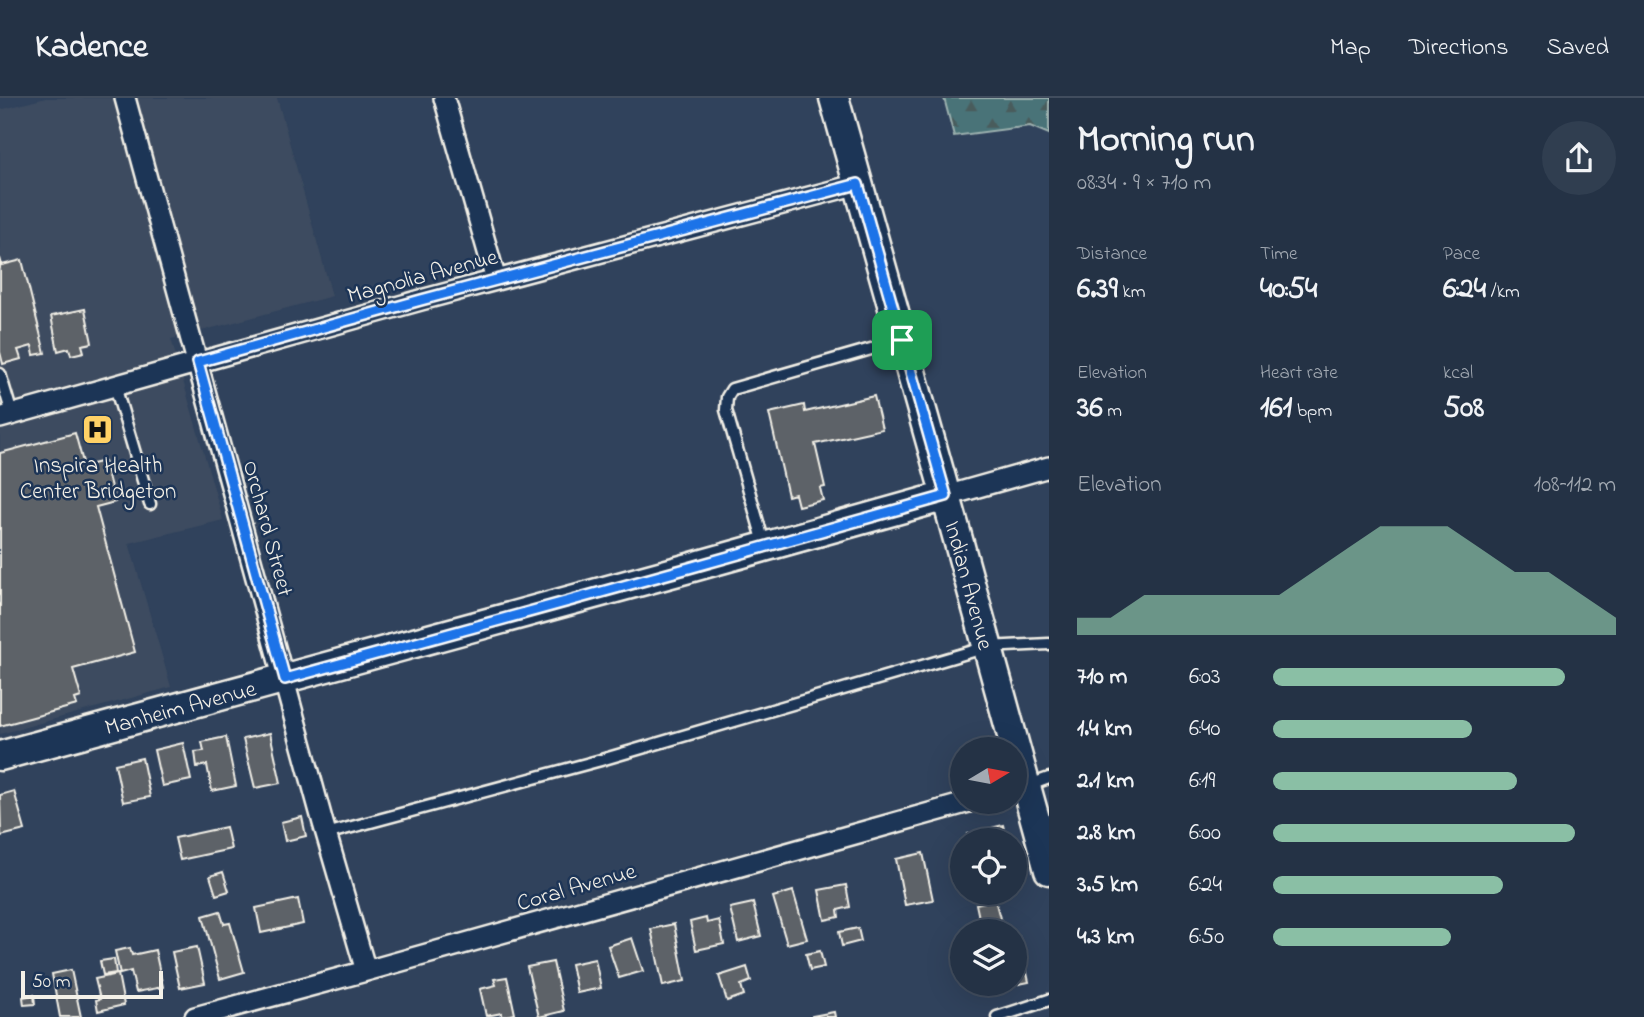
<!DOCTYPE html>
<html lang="en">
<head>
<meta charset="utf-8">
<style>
  body { margin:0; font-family:"Indie Flower",sans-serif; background:#303e50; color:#f1f3f6; height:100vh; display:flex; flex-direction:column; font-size:26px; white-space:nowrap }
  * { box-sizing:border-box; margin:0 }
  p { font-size:23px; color:#a3aab3 }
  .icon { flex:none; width:38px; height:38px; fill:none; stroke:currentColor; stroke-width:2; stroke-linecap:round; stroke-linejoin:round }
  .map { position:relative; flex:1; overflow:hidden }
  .side { display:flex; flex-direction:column; background:#243245; width:595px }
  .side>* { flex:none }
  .needle { width:46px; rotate:80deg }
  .tools { position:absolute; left:950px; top:639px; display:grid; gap:14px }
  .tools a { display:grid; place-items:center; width:77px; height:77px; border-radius:50%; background:#243245; box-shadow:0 7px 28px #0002,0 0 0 2px #414d5e; font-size:35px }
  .scale { position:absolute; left:21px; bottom:18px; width:142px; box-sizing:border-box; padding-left:7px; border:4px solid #f4f1e8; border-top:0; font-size:19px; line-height:24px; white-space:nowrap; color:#f4f1e8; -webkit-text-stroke:5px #1d3557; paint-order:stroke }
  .pin { position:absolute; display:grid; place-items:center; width:60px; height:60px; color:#fff; margin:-30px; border-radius:14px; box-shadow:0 4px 10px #0006 }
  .round { display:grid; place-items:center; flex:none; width:74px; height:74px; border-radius:37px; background:#303e50 }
  .head { display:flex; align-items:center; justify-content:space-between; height:119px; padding:0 28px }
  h1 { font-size:38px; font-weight:800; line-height:52px }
  .metrics { display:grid; grid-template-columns:repeat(3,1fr); gap:10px; height:119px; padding:7px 28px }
  .metrics div { display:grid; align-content:center }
  .metrics b { font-size:30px; font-weight:800 }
  .metrics small { font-size:19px; font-weight:400 }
  .metrics p { font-size:19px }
  .chart { height:196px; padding:14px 28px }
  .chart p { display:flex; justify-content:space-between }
  .chart svg { width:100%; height:126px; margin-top:7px; fill:#8abfa5; opacity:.7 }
  ul { padding:0 28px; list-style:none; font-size:23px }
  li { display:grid; grid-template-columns:112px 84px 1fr; align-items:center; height:52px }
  li i { height:18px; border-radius:9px; background:#8abfa5 }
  header { display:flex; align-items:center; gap:42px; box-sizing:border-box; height:98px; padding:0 35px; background:#243245; border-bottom:2px solid #414d5e }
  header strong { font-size:33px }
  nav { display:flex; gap:38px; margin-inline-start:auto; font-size:24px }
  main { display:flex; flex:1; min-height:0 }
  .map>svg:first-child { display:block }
  .built { fill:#3e4c60 }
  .forest { fill:url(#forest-firs); stroke:#9eb2b0; stroke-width:2 }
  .building { fill:#5d6268; stroke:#f4f1e8; stroke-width:2 }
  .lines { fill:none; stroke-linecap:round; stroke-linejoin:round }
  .lane-casing { stroke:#f4f1e8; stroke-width:15 }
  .street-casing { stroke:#f4f1e8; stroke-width:24 }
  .secondary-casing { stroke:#f4f1e8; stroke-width:33 }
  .lane { stroke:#1d3557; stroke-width:10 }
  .street { stroke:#1d3557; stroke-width:19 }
  .secondary { stroke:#1d3557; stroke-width:28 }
  .route-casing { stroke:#fff; stroke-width:14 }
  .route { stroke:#1a73e8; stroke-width:9 }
  .labels { text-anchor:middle; stroke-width:5; stroke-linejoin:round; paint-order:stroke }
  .street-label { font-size:23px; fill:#f4f1e8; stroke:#1d3557 }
  .poi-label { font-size:23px; fill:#f4f1e8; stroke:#1d3557 }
</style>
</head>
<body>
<header>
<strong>Kadence</strong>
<nav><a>Map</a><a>Directions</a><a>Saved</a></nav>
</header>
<main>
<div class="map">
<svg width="1049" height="919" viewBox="0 0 1049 919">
  <defs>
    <pattern id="forest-firs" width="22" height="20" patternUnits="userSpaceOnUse" patternTransform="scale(1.75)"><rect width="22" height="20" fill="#497378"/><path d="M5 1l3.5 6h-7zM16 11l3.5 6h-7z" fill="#495b5c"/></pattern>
  </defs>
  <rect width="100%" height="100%" fill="#30425c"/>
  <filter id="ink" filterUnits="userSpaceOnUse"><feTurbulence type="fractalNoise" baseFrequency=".0143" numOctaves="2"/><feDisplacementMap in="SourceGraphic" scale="14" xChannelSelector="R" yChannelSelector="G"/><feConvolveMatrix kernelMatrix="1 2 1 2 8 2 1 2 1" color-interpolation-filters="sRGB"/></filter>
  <g filter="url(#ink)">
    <path class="built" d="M46,0H277L332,198L171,241L223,422L129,445L171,589L0,636V12Z"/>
    <path class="forest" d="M944,0H1049V36L1030,28L954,38Z"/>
    <path class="building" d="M0,160L2,167L22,162L45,255L34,257L32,248L18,252L21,261L3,266L0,254Z
      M85,211L92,245L82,247L84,254L71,257L69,250L58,253L51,218Z
      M874,298L882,331L815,346L825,389L820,390L823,402L798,408L795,396L788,398L769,315L804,307L805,314Z
      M75,335L84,368L104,363L115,404L96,409L135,554L73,571L81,599L75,601L77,607L0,628V355Z
      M270,635L281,685L255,690L243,641Z
      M226,639L236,688L212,693L207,667L197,669L195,654L204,653L202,644Z
      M183,645L191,682L162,688L154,652Z
      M142,660L150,699L123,704L115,666Z
      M14,693L25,732L1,738L0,697Z
      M302,719L306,738L285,743L281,724Z
      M1003,727L1007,742H970L968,736Z
      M226,729L231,751L180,762L175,740Z
      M923,755L933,802L905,807L896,761Z
      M223,774L229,793L216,797L210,778Z
      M846,787L850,809L838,812L839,819L825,822L819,792Z
      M793,793L807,841L787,846L773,799Z
      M298,801L303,826L261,835L256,810Z
      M995,802L1001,824L981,829L976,806Z
      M753,805L761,838L738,844L730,810Z
      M220,813L224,826L230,825L244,874L220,881L203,818Z
      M706,820L707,825L719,822L724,846L696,852L690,824Z
      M674,826L685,883L663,888L651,831Z
      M858,830L861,843L842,848L839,834Z
      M1019,839L1029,884L1004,889L1003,886H1015V840Z
      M632,840L643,873L619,880L608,848Z
      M197,849L205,885L180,890L172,854Z
      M130,850L132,857L155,852L163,889L136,894L131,873L120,876L115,853Z
      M820,853L824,869L810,872L806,856Z
      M114,861L116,875L103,877L100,863Z
      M595,861L601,890L577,895L571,866Z
      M553,864L564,913L539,919L527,869Z
      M747,869L751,883L741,887L744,897L727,903L719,878Z
      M71,872L81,919H60L52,876Z
      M118,876L124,907L98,913L96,902L100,901L95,881Z
      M507,879L515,916L502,919V915L486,918L480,891L496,887L494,881Z
      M34,897L35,906L24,907L23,899Z
      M834,914L835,919H812V918Z"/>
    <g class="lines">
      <defs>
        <path id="lane" d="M0,276L12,316
          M115,288L150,406
          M764,445L726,312L727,299L732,291L899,243
          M1027,688L1049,680
          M326,736L601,662L987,549L1049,546
          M997,919L1049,902"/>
        <path id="street" d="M125,0L323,725L366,873
          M444,0L496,182
          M0,320L421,202L858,86
          M946,398L1049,369
          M195,919L366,873L969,704"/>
        <path id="secondary" d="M834,0L946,398L1049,772
          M0,658L689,470L946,398"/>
      </defs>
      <use href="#lane" class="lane-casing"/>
      <use href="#street" class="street-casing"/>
      <use href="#secondary" class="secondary-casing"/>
      <use href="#lane" class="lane"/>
      <use href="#street" class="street"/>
      <use href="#secondary" class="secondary"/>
    </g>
  </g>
  <g class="lines" filter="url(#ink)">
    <defs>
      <path id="route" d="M858,86L946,398L689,470L285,581L198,264L421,202Z"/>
    </defs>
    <use href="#route" class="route-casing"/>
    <use href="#route" class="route"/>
  </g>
  <defs>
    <symbol id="hospital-square" viewBox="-11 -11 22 22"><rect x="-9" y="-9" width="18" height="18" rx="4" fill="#ffd166" stroke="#1d3557"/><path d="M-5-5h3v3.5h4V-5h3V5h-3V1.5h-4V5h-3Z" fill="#111"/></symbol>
  </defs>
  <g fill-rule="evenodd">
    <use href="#hospital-square" x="80" y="314" width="35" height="35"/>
  </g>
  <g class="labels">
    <g class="street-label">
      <text transform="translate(422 177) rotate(-15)" y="8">Magnolia Avenue</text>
      <text transform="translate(269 430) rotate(75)" y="8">Orchard Street</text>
      <text transform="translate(970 487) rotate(75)" y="8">Indian Avenue</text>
      <text transform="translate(180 609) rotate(-15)" y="8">Manheim Avenue</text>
      <text transform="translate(576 788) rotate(-16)" y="8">Coral Avenue</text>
    </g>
    <g class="poi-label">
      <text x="98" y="374">Inspira Health<tspan x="98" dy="26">Center Bridgeton</tspan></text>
    </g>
  </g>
</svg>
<div class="tools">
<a><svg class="needle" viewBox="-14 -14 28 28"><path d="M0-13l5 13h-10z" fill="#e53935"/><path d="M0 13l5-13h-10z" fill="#a3aab3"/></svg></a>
<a><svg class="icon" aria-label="locate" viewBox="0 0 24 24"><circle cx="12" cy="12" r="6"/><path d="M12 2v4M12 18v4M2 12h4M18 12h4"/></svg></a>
<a><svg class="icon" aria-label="layers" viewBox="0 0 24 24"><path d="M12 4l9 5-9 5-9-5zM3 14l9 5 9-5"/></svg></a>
</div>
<div class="scale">50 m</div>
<div class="pin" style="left:902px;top:242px;background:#1e9e55"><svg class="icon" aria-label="arrive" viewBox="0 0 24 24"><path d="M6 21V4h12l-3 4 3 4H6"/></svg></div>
</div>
<section class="side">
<div class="head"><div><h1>Morning run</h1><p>08:34 · 9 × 710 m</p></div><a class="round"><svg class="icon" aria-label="share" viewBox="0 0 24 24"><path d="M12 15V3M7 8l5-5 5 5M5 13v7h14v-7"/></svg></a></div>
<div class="metrics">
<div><p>Distance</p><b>6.39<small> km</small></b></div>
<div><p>Time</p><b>40:54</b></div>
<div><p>Pace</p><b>6:24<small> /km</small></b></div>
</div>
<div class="metrics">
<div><p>Elevation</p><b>36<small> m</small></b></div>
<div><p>Heart rate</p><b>161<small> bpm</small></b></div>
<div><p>kcal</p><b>508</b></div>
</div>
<div class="chart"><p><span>Elevation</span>108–112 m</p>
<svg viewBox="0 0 160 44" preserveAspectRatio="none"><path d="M0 44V38L10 38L20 30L30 30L40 30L50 30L60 30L70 22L80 14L90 6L100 6L110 6L120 14L130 22L140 22L150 30L160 38V44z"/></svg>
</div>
<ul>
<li><b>710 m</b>6:03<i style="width:85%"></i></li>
<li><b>1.4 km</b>6:40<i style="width:58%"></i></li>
<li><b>2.1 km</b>6:19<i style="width:71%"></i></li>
<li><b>2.8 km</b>6:00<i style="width:88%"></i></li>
<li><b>3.5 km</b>6:24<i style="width:67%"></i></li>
<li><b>4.3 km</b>6:50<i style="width:52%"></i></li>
</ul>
</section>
</main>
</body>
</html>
